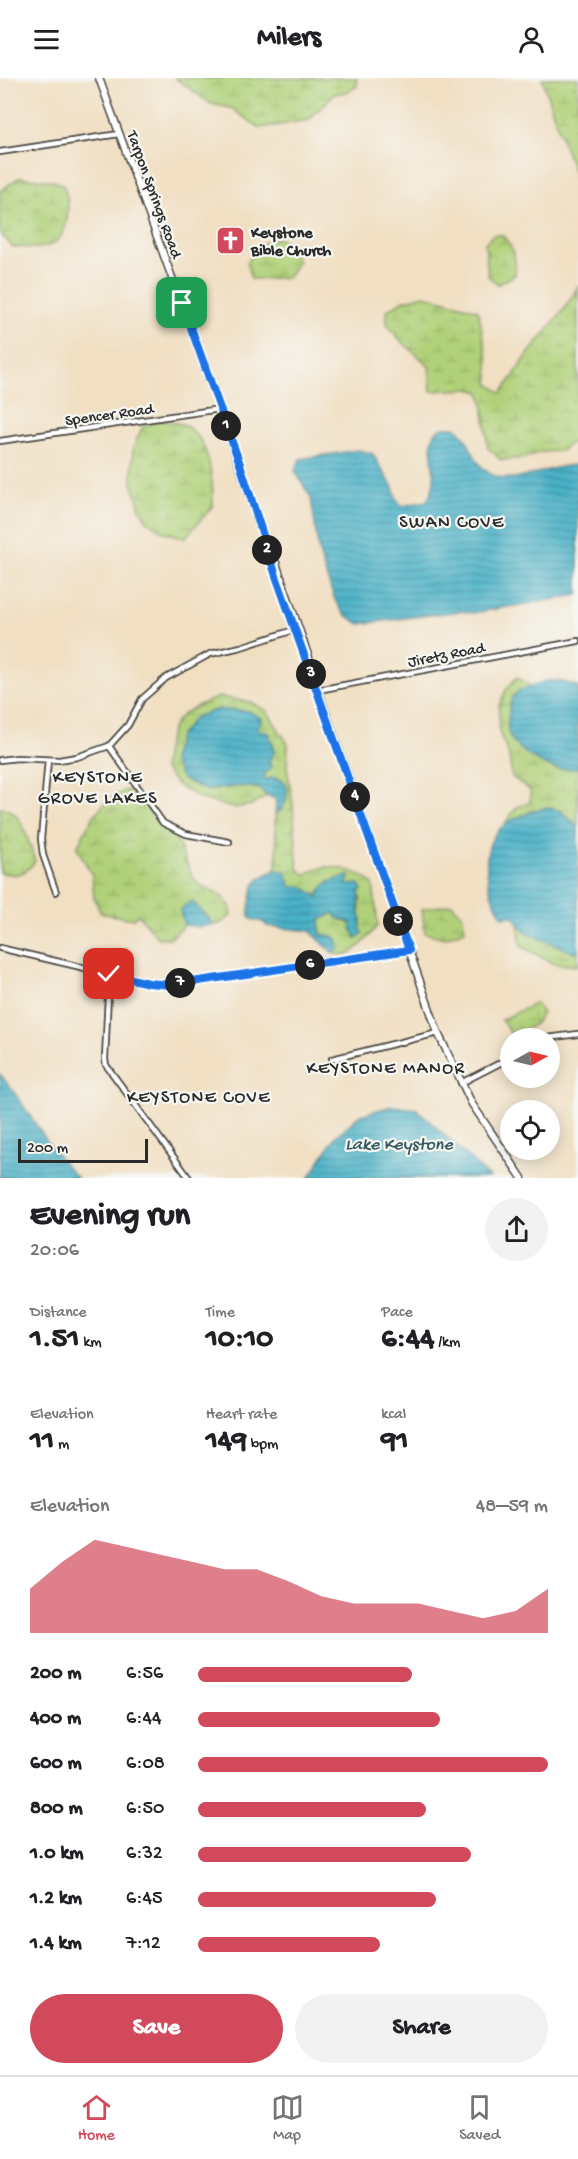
<!DOCTYPE html>
<html lang="en">
<head>
<meta charset="utf-8">
<style>
  body { margin:0; font-family:"Gochi Hand",sans-serif; background:#f2f2f2; color:#202124; height:100vh; display:flex; flex-direction:column; font-size:22px; white-space:nowrap }
  * { box-sizing:border-box; margin:0 }
  p { font-size:20px; color:#757577 }
  .icon { flex:none; width:33px; height:33px; fill:none; stroke:currentColor; stroke-width:2; stroke-linecap:round; stroke-linejoin:round }
  .map { position:relative; height:1100px; overflow:hidden }
  .details { display:flex; flex-direction:column; background:#fff; flex:1 }
  .details>* { flex:none }
  .needle { width:39px; rotate:82deg }
  .tools { position:absolute; left:500px; top:950px; display:grid; gap:12px }
  .tools a { display:grid; place-items:center; width:60px; height:60px; border-radius:50%; background:#fff; box-shadow:0 3px 15px #0003; font-size:30px }
  .scale { position:absolute; left:18px; bottom:15px; width:130px; box-sizing:border-box; padding-left:6px; border:3px solid #2b2b2b; border-top:0; font-size:16px; line-height:21px; white-space:nowrap; color:#2b2b2b; -webkit-text-stroke:4px #f6f6f2; paint-order:stroke }
  .pin { position:absolute; display:grid; place-items:center; width:51px; height:51px; color:#fff; margin:-26px; border-radius:12px; box-shadow:0 3px 9px #0006 }
  .km { position:absolute; width:30px; height:30px; margin:-15px; border-radius:50%; background:#222; color:#fff; font-size:16px; line-height:30px; text-align:center }
  .round { display:grid; place-items:center; flex:none; width:63px; height:63px; border-radius:32px; background:#f2f2f2 }
  .overview { display:flex; align-items:center; justify-content:space-between; height:102px; padding:0 30px }
  h1 { font-size:33px; font-weight:700; line-height:45px }
  .stats { display:grid; grid-template-columns:repeat(3,1fr); gap:9px; height:102px; padding:6px 30px }
  .stats div { display:grid; align-content:center }
  .stats b { font-size:30px; font-weight:700 }
  .stats small { font-size:16px; font-weight:400 }
  .stats p { font-size:16px }
  .chart { height:168px; padding:12px 30px }
  .chart p { display:flex; justify-content:space-between }
  .chart svg { width:100%; height:108px; margin-top:6px; fill:#d1495b; opacity:.7 }
  .action { display:flex; gap:12px; margin-top:auto; padding:12px 30px }
  .action a { flex:1; height:69px; border-radius:36px; background:#d1495b; color:#fff; font-size:24px; font-weight:700; line-height:69px; text-align:center }
  .action a+a { background:#f2f2f2; color:#202124 }
  ul { padding:0 30px; list-style:none; font-size:20px }
  li { display:grid; grid-template-columns:96px 72px 1fr; align-items:center; height:45px }
  li i { height:15px; border-radius:8px; background:#d1495b }
  header { display:flex; justify-content:space-between; align-items:center; height:78px; padding:0 30px; background:#fff; font-size:27px; font-weight:700 }
  .tabs { display:flex; justify-content:space-around; align-items:center; height:84px; border-top:2px solid #e0e0e0; background:#fff; font-size:16px; color:#757577 }
  .tabs a { display:grid; justify-items:center; gap:3px }
  .tabs .selected { color:#d1495b }
  .map>svg:first-child { display:block }
  .wetland { fill:url(#wetland-marsh); stroke:#6e7e52; stroke-width:1.5 }
  .water { fill:url(#water-rules); stroke:#3a6e79; stroke-width:1.5 }
  .lines { fill:none; stroke-linecap:round; stroke-linejoin:round }
  .minor-casing { stroke:#494642; stroke-width:8 }
  .major-casing { stroke:#494642; stroke-width:9 }
  .minor { stroke:#fff; stroke-width:4.5 }
  .major { stroke:#fff; stroke-width:6 }
  .route-casing { stroke:#fff; stroke-width:12 }
  .route { stroke:#1a73e8; stroke-width:8 }
  .labels { text-anchor:middle; stroke-width:4.5; stroke-linejoin:round; paint-order:stroke }
  .street-label { font-size:16px; fill:#2b2b2b; stroke:#f6f6f2 }
  .poi-label { font-size:16px; font-weight:bold; fill:#2b2b2b; stroke:#f6f6f2; text-anchor:start }
  .neighbourhood-label { font-size:18px; letter-spacing:1.5px; fill:#2b2b2b; stroke:#f6f6f2 }
  .water-label { font-size:18px; font-style:italic; fill:#355a62; stroke:#f6f6f2 }
</style>
</head>
<body>
<header><svg class="icon" aria-label="menu" viewBox="0 0 24 24"><path d="M4 6h16M4 12h16M4 18h16"/></svg>Milers<svg class="icon" aria-label="person" viewBox="0 0 24 24"><circle cx="12" cy="8" r="4"/><path d="M4 21q1-7 8-7t8 7"/></svg></header>
<div class="map">
<svg width="578" height="1100" viewBox="0 0 578 1100">
  <defs>
    <pattern id="wetland-marsh" width="20" height="14" patternUnits="userSpaceOnUse" patternTransform="scale(1.5)"><rect width="20" height="14" fill="#b0d179"/><path d="M1 5h8M5 5V1M11 12h8M15 12V8" fill="none" stroke="#98b469"/></pattern>
    <pattern id="water-rules" width="6" height="5" patternUnits="userSpaceOnUse" patternTransform="scale(1.5)"><rect width="6" height="5" fill="#48b1c7"/><path d="M0 2.5h6" fill="none" stroke="#3c90a2"/></pattern>
  </defs>
  <rect width="100%" height="100%" fill="#f6f6f2"/>
  <filter id="ink" filterUnits="userSpaceOnUse"><feTurbulence type="fractalNoise" baseFrequency=".0167" numOctaves="2"/><feDisplacementMap in="SourceGraphic" scale="12" xChannelSelector="R" yChannelSelector="G"/><feConvolveMatrix kernelMatrix="1 2 1 2 8 2 1 2 1" color-interpolation-filters="sRGB"/></filter>
  <filter id="wash" filterUnits="userSpaceOnUse"><feTurbulence type="fractalNoise" baseFrequency=".008" numOctaves="4" result="noise"/><feDisplacementMap in="SourceGraphic" scale="24" xChannelSelector="R" yChannelSelector="G"/><feGaussianBlur stdDeviation="1.35" result="paint"/><feColorMatrix in="noise" values="0 0 0 0 0 0 0 0 0 0 0 0 0 0 0 0 0 1.4 0 .05"/><feComposite in="paint" operator="in"/></filter>
  <g filter="url(#wash)">
    <rect width="100%" height="100%" fill="#f1dfc2"/>
    <path class="wetland" d="M175,0H357V8L347,14L334,16L309,42L260,50L231,30L211,26Z
      M542,0H578V117L574,94L560,57Z
      M20,99L54,103L64,108C71,127 70,160 48,168C37,172 24,169 13,169L0,155V113Z
      M493,157H502C514,170 517,180 515,197L498,206L488,198L485,165Z
      M278,160L291,167L298,184L287,200L251,201L247,185C255,171 262,163 278,160Z
      M578,209V360L560,373L540,374L525,380L501,382L488,370L483,323L480,314L470,311L431,313L429,288L398,260L387,246V232L403,223L425,217L478,232L488,283L489,306L502,315L529,275L563,233Z
      M162,342C168,344 175,344 181,346C211,356 213,403 213,428L185,460L164,454L147,443L140,430L132,404L133,370L143,348Z
      M517,599L532,609L519,613L516,666L554,691L578,689V749C573,744 567,736 560,733C542,724 520,739 503,748L517,729L530,725V712L512,699L509,678L499,654V627L506,612Z
      M220,619L250,624L267,633L288,666L287,689L293,727L298,791L307,797C323,781 358,792 373,806L378,847C367,860 352,885 332,874L338,872V864L335,859L320,856V842L334,834L338,840L360,850C363,839 357,831 361,821L354,806L345,808L350,799C334,801 323,803 318,819L315,816L291,809L285,793L275,792C280,775 274,754 275,736L282,732L286,706L276,700L266,702L264,697L272,689L268,684L272,668L265,655L256,651L262,641C238,627 220,631 195,639L208,713L236,708L259,710L267,718L252,727L233,730L201,721L176,706L163,690C170,643 174,635 220,619Z
      M126,712L146,725L161,746L173,754L193,800L201,808L222,818L230,828L232,837L220,846L214,847L205,835L180,832L184,847L171,860H158L138,836L133,841L101,835L94,820L92,797L77,770C90,742 97,726 126,712Z
      M0,730C23,730 28,765 35,783C25,797 16,799 0,794Z
      M452,826L463,838L465,852L444,860L425,855L422,831Z
      M518,846L525,854L572,874L578,873V888L554,886L521,868Z
      M536,925L542,934C537,949 526,951 512,957L501,942Z"/>
    <path class="water" d="M455,349C470,359 471,379 484,391C510,415 548,385 578,387V517L473,535L460,533L360,546L344,536L335,522L327,500L319,475L311,420L295,393L300,381L358,372L372,375L393,409L396,420L402,428L427,423C431,416 434,409 434,400C434,387 425,357 441,350C445,348 451,349 455,349Z
      M548,603H560L578,608V689L575,691C568,690 559,692 553,690C539,686 515,670 509,657C506,650 508,641 509,634C510,627 510,618 518,614C522,611 542,604 548,603Z
      M218,631L249,633L262,641L257,651L270,656L269,660L274,666L272,669L275,673L268,684L272,688L264,697L266,702L272,699L286,706C289,718 286,729 275,736L276,721L267,718L259,710L236,708L208,713L182,701L172,682L178,660L195,639Z
      M547,729L562,734L578,749V873L573,874L525,854L512,838L503,839C486,814 477,768 503,748C515,738 533,734 547,729Z
      M275,792L286,794L291,809L302,808L318,819C323,803 335,801 350,798L346,807L359,806L362,812L359,814C361,820 358,824 359,830C360,838 363,841 360,850L363,855L355,861V856L351,851L352,845L338,840L334,835L320,842V856L335,859L338,864V872L332,874L310,853L267,848L263,844L251,841C248,836 249,833 250,827C253,803 254,803 275,792Z
      M192,823L214,847L198,849L184,847L180,832Z
      M0,996C27,1028 48,1071 77,1100H0Z
      M392,1028L417,1031L490,1100H309L335,1059L360,1037Z"/>
  </g>
  <g filter="url(#ink)">
    <g class="lines">
      <defs>
        <path id="minor" d="M0,74L119,56
          M0,363L220,331
          M318,612L578,563
          M109,668L163,745L186,756L229,764
          M0,682L17,680L59,682L77,679L109,668L128,647L142,621L166,600L210,576L241,569L297,551
          M48,682L41,761L43,777L56,814
          M0,870L149,905L171,907L409,872
          M109,895L105,981L106,987L189,1100
          M547,960L578,956
          M332,981L438,955
          M461,1005L502,984L510,976"/>
        <path id="major" d="M99,0L220,331L295,552L318,612L438,955L472,1026L522,1100
          M271,471L309,580"/>
      </defs>
      <use href="#minor" class="minor-casing"/>
      <use href="#major" class="major-casing"/>
      <use href="#minor" class="minor"/>
      <use href="#major" class="major"/>
    </g>
  </g>
  <g class="lines" filter="url(#ink)">
    <defs>
      <path id="route" d="M109,896L149,905L171,907L409,872L276,498L240,386L182,225"/>
    </defs>
    <use href="#route" class="route-casing"/>
    <use href="#route" class="route"/>
  </g>
  <defs>
    <symbol id="church-square" viewBox="-11 -11 22 22"><rect x="-9" y="-9" width="18" height="18" rx="4" fill="#d1495b" stroke="#f6f6f2"/><path d="M-1.2-6h2.4v3.5h3.3v2.4h-3.3V6h-2.4V-.1h-3.3v-2.4h3.3Z" fill="#fff"/></symbol>
  </defs>
  <g fill-rule="evenodd">
    <use href="#church-square" x="214" y="146" width="33" height="33"/>
  </g>
  <g class="labels">
    <g class="street-label">
      <text transform="translate(156 116) rotate(70)" y="6">Tarpon Springs Road</text>
      <text transform="translate(109 335) rotate(-8)" y="6">Spencer Road</text>
      <text transform="translate(446 575) rotate(-11)" y="6">Jiretz Road</text>
    </g>
    <g class="poi-label">
      <text x="251" y="159">Keystone<tspan x="251" dy="18">Bible Church</tspan></text>
    </g>
    <g class="neighbourhood-label">
      <text x="452" y="449">SWAN COVE</text>
      <text x="98" y="704">KEYSTONE<tspan x="98" dy="21">GROVE LAKES</tspan></text>
      <text x="386" y="995">KEYSTONE MANOR</text>
      <text x="199" y="1024">KEYSTONE COVE</text>
    </g>
    <g class="water-label">
      <text x="399" y="1071">Lake Keystone</text>
    </g>
  </g>
</svg>
<div class="tools">
<a><svg class="needle" viewBox="-14 -14 28 28"><path d="M0-13l5 13h-10z" fill="#e53935"/><path d="M0 13l5-13h-10z" fill="#757577"/></svg></a>
<a><svg class="icon" aria-label="locate" viewBox="0 0 24 24"><circle cx="12" cy="12" r="6"/><path d="M12 2v4M12 18v4M2 12h4M18 12h4"/></svg></a>
</div>
<div class="scale">200 m</div>
<div class="pin" style="left:182px;top:225px;background:#1e9e55"><svg class="icon" aria-label="arrive" viewBox="0 0 24 24"><path d="M6 21V4h12l-3 4 3 4H6"/></svg></div>
<div class="pin" style="left:109px;top:896px;background:#d93025"><svg class="icon" aria-label="check" viewBox="0 0 24 24"><path d="M5 12l5 5 9-10"/></svg></div>
<b class="km" style="left:226px;top:348px">1</b>
<b class="km" style="left:267px;top:472px">2</b>
<b class="km" style="left:311px;top:596px">3</b>
<b class="km" style="left:355px;top:719px">4</b>
<b class="km" style="left:398px;top:843px">5</b>
<b class="km" style="left:310px;top:887px">6</b>
<b class="km" style="left:180px;top:905px">7</b>
</div>
<section class="details">
<div class="overview"><div><h1>Evening run</h1><p>20:06</p></div><a class="round"><svg class="icon" aria-label="share" viewBox="0 0 24 24"><path d="M12 15V3M7 8l5-5 5 5M5 13v7h14v-7"/></svg></a></div>
<div class="stats">
<div><p>Distance</p><b>1.51<small> km</small></b></div>
<div><p>Time</p><b>10:10</b></div>
<div><p>Pace</p><b>6:44<small> /km</small></b></div>
</div>
<div class="stats">
<div><p>Elevation</p><b>11<small> m</small></b></div>
<div><p>Heart rate</p><b>149<small> bpm</small></b></div>
<div><p>kcal</p><b>91</b></div>
</div>
<div class="chart"><p><span>Elevation</span>48–59 m</p>
<svg viewBox="0 0 160 44" preserveAspectRatio="none"><path d="M0 44V26L10 15L20 6L30 9L40 12L50 15L60 18L70 18L80 23L90 29L100 32L110 32L120 32L130 35L140 38L150 35L160 26V44z"/></svg>
</div>
<ul>
<li><b>200 m</b>6:56<i style="width:61%"></i></li>
<li><b>400 m</b>6:44<i style="width:69%"></i></li>
<li><b>600 m</b>6:08<i style="width:100%"></i></li>
<li><b>800 m</b>6:50<i style="width:65%"></i></li>
<li><b>1.0 km</b>6:32<i style="width:78%"></i></li>
<li><b>1.2 km</b>6:45<i style="width:68%"></i></li>
<li><b>1.4 km</b>7:12<i style="width:52%"></i></li>
</ul>
<div class="action"><a>Save</a><a>Share</a></div>
</section>
<nav class="tabs">
<a class="selected"><svg class="icon" aria-label="home" viewBox="0 0 24 24"><path d="M3 11l9-7 9 7M6 9v11h12V9"/></svg>Home</a>
<a><svg class="icon" aria-label="map" viewBox="0 0 24 24"><path d="M3 6l6-2 6 2 6-2v14l-6 2-6-2-6 2zM9 4v14M15 6v14"/></svg>Map</a>
<a><svg class="icon" aria-label="saved" viewBox="0 0 24 24"><path d="M7 4h10v16l-5-4-5 4z"/></svg>Saved</a>
</nav>
</body>
</html>
